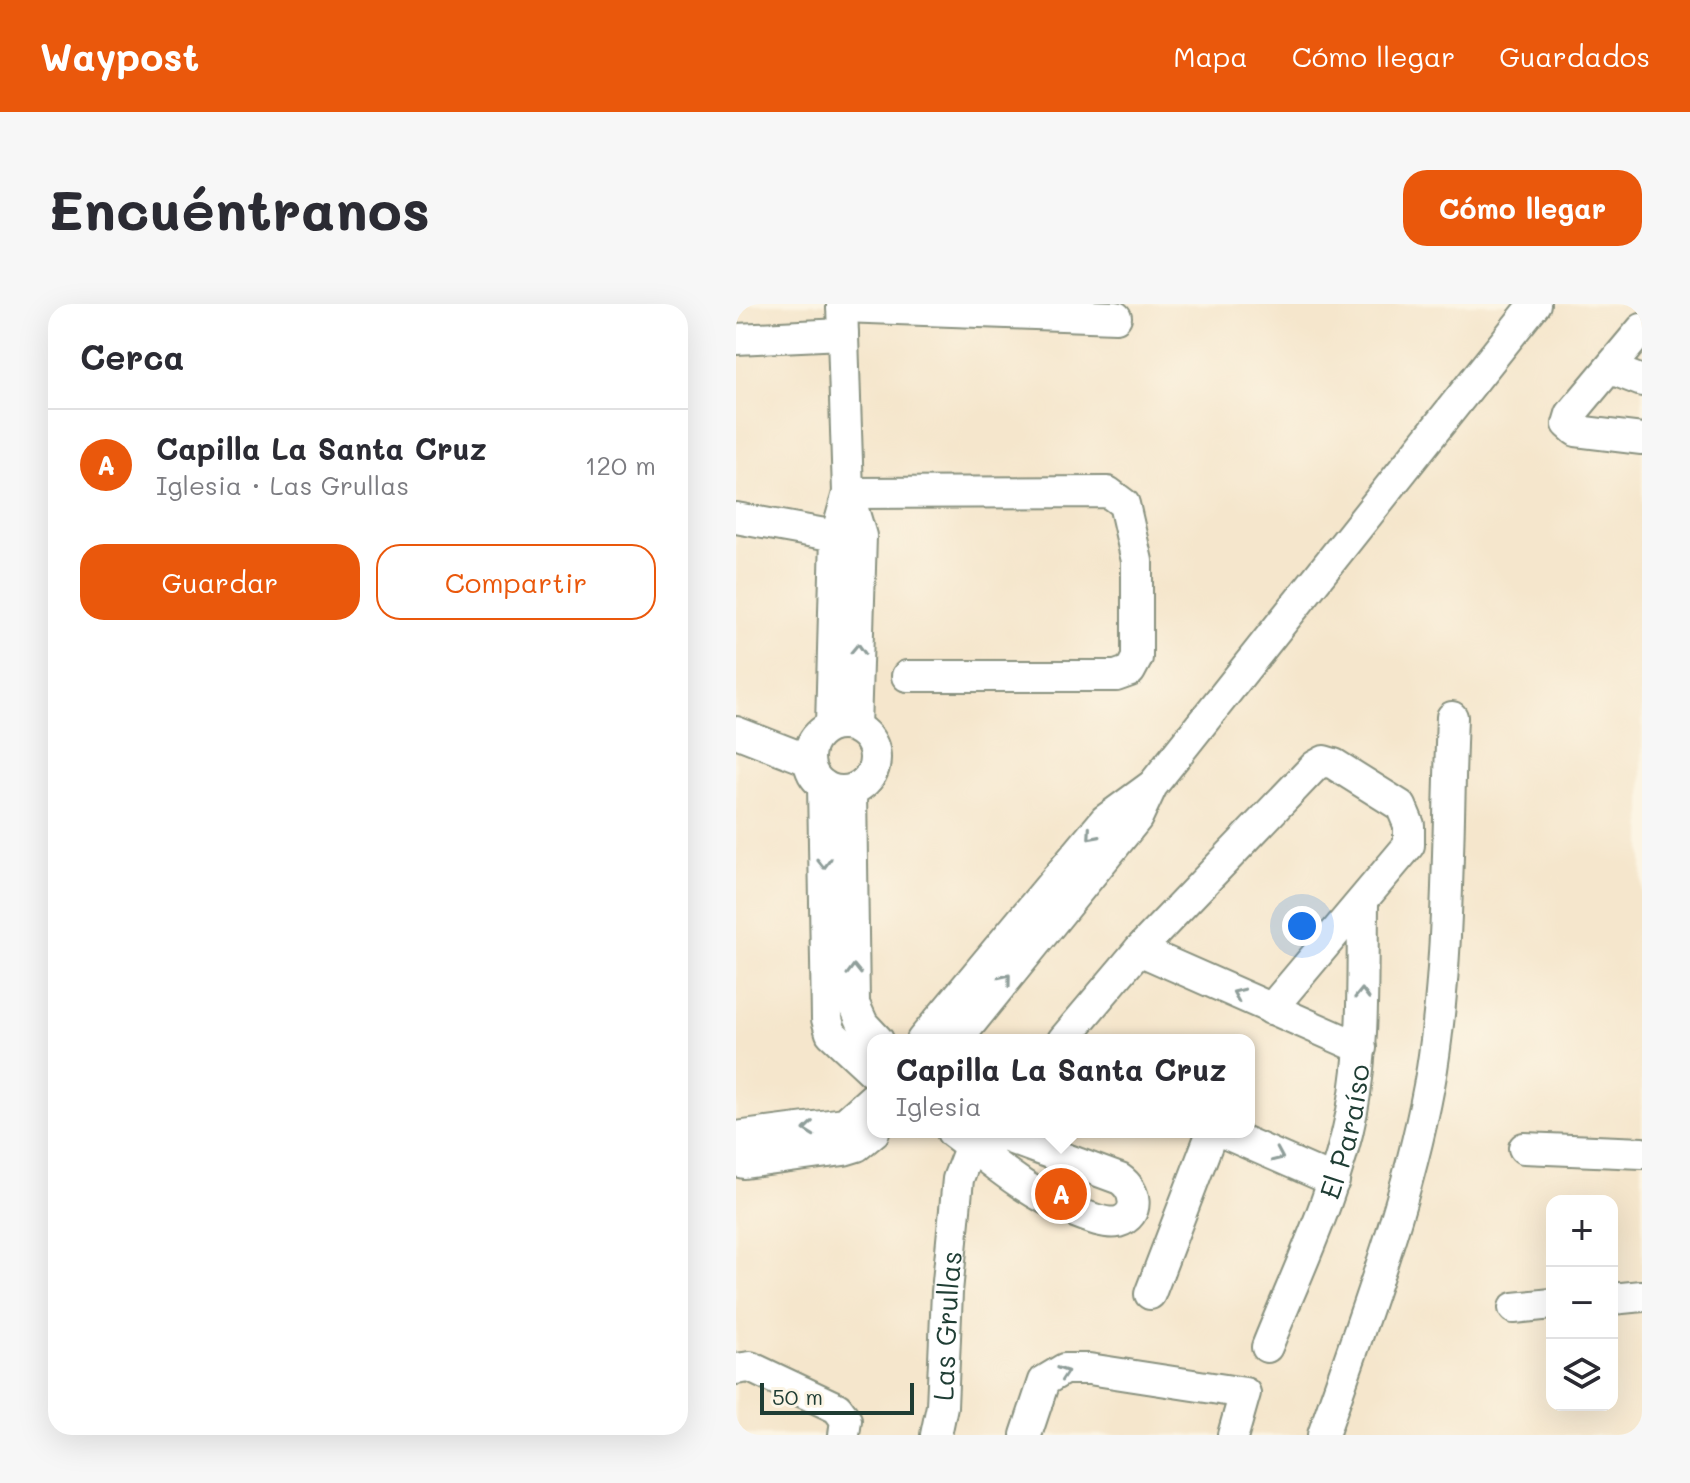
<!DOCTYPE html>
<html lang="es">
<meta charset="utf-8">
<style>
:root{--surface:#fff;--page:#f7f7f7;--text:#2b2b33;--muted:#7c7c81;--line:#e1e1e2;--accent:#ea580c}
body{margin:0;font-family:Mali,sans-serif;background:var(--page);color:var(--text)}
.controls{position:absolute;right:24px;bottom:24px;display:grid;overflow:hidden;border-radius:16px;box-shadow:0 8px 32px #0002}
.controls button{width:72px;height:72px;display:grid;place-items:center;padding:0;border:0;border-bottom:2px solid var(--line);background:var(--surface);color:var(--text);font:40px sans-serif}
.scale{position:absolute;left:24px;bottom:20px;width:154px;box-sizing:border-box;padding-left:8px;border:4px solid #1f3d34;border-top:0;font-size:22px;line-height:28px;white-space:nowrap;color:#1f3d34;-webkit-text-stroke:6px #fcf5e5;paint-order:stroke}
.you{position:absolute;left:566px;top:622px;width:28px;height:28px;margin:-20px;border:6px solid #fff;border-radius:50%;background:#1a73e8;box-shadow:0 0 0 12px #1a73e833}
.badge{display:grid;place-items:center;width:52px;height:52px;border-radius:50%;background:var(--accent);color:#fff;font-size:26px;font-weight:700}
.pin{position:absolute;translate:-50% -50%;border:4px solid #fff;box-shadow:0 2px 8px #0006}
.popup{position:absolute;left:131px;top:730px;width:388px;height:104px;box-sizing:border-box;display:grid;place-content:center;border-radius:16px;background:var(--surface);filter:drop-shadow(0 2px 6px #0005);font-size:26px;white-space:nowrap;color:var(--muted)}
.popup b{font-size:30px;color:var(--text)}
.popup::after{content:'';position:absolute;left:50%;top:100%;margin-left:-16px;border:16px solid transparent;border-top-color:var(--surface)}
.list{margin:0;padding:0;list-style:none}
h2{display:flex;justify-content:space-between;align-items:center;height:104px;margin:0;padding:0 32px;font-size:34px}
h2 small{font-size:26px;font-weight:400;color:var(--muted)}
.list li{display:grid;grid-template-columns:52px 1fr auto;gap:24px;align-items:center;box-sizing:border-box;height:112px;padding:0 32px;border-top:2px solid var(--line)}
.list b{display:block;font-size:30px;white-space:nowrap}
.list p{margin:0;font-size:26px;white-space:nowrap;color:var(--muted)}
.list em{font-size:26px;font-style:normal;color:var(--muted)}
.actions{display:flex;gap:16px;padding:24px 32px}
.actions a{flex:1;padding:18px 0;border:2px solid var(--accent);border-radius:24px;text-align:center;font-size:28px;color:var(--accent)}
.actions .main{background:var(--accent);color:#fff}
.icon{flex:none;width:44px;height:44px;fill:none;stroke:currentColor;stroke-width:2;stroke-linecap:round;stroke-linejoin:round}
.map{position:relative;flex:none;width:906px;height:1131px;overflow:hidden;border-radius:24px}
header{display:flex;align-items:center;gap:48px;box-sizing:border-box;height:112px;padding:0 40px;background:var(--accent);color:#fff}
header strong{font-size:38px}
nav{display:flex;gap:44px;margin-inline-start:auto;font-size:28px}
.intro{display:flex;align-items:center;justify-content:space-between;box-sizing:border-box;height:192px;padding:0 48px}
h1{margin:0;font-size:56px}
.button{padding:20px 36px;border-radius:24px;background:var(--accent);color:#fff;font-size:28px;font-weight:700}
main{display:flex;gap:48px;padding:0 48px}
aside{flex:1;background:var(--surface);border-radius:24px;box-shadow:0 8px 32px #0002}
.map>svg:first-child{display:block}
.lines{fill:none;stroke-linecap:round;stroke-linejoin:round}
.minor-casing{stroke:#8a9280;stroke-width:34}
.minor{stroke:#fff;stroke-width:30}
.oneway{stroke:#8f9e9a}
.labels{text-anchor:middle;dominant-baseline:central;stroke-width:6;stroke-linejoin:round;paint-order:stroke}
.street-label{font-size:28px;fill:#1f3d34;stroke:#fcf5e5}
</style>
<header>
<strong>Waypost</strong>
<nav><a>Mapa</a><a>Cómo llegar</a><a>Guardados</a></nav>
</header>
<div class="intro"><h1>Encuéntranos</h1><a class="button">Cómo llegar</a></div>
<main>
<aside>
<h2>Cerca<small></small></h2>
<ul class="list">
<li><span class="badge">A</span><div><b>Capilla La Santa Cruz</b><p>Iglesia · Las Grullas</p></div><em>120 m</em></li>
</ul>
<div class="actions"><a class="main">Guardar</a><a>Compartir</a></div>
</aside>
<div class="map">
<svg width="906" height="1131" viewBox="0 0 906 1131">
<rect width="100%" height="100%" fill="#fcf5e5"/>
<filter id="ink" filterUnits="userSpaceOnUse"><feTurbulence type="fractalNoise" baseFrequency=".0125" numOctaves="2"/><feDisplacementMap in="SourceGraphic" scale="16" xChannelSelector="R" yChannelSelector="G"/><feConvolveMatrix kernelMatrix="1 2 1 2 8 2 1 2 1" color-interpolation-filters="sRGB"/></filter>
<filter id="wash" filterUnits="userSpaceOnUse"><feTurbulence type="fractalNoise" baseFrequency=".006" numOctaves="4" result="noise"/><feDisplacementMap in="SourceGraphic" scale="32" xChannelSelector="R" yChannelSelector="G"/><feGaussianBlur stdDeviation="1.8" result="paint"/><feColorMatrix in="noise" values="0 0 0 0 0 0 0 0 0 0 0 0 0 0 0 0 0 1.4 0 .05"/><feComposite in="paint" operator="in"/></filter>
<g filter="url(#wash)">
<rect width="100%" height="100%" fill="#f5e6cc"/>
</g>
<g filter="url(#ink)">
<g class="lines">
<defs>
<g id="minor">
<path d="M106,0L112,189L125,232L119,423"/>
<path d="M106,3L380,13"/>
<path d="M906,25L835,110L832,120L840,127L906,135"/>
<path d="M0,35L107,30"/>
<path d="M875,65L906,77"/>
<path d="M112,189L372,188L388,200L401,257V354L394,367L380,372H171"/>
<path d="M0,214L100,232H120"/>
<circle cx="106" cy="454" r="33"/>
<path d="M95,422L100,232L112,189"/>
<path d="M0,428L72,456"/>
<path d="M87,481L91,715L95,729L137,768"/>
<path d="M115,487L118,700L127,720L142,736"/>
<path d="M403,646L625,744"/>
<path d="M186,736L369,516L414,483"/>
<path d="M221,736L401,514L416,482L799,0"/>
<path d="M327,736L403,646L579,462L588,457L598,460L665,502L673,521V541L535,705"/>
<path d="M216,828C254,856 290,889 334,906C347,911 369,921 382,918C405,911 400,886 384,875L257,828"/>
<path d="M486,828L598,877"/>
<path d="M0,833L109,819L137,794"/>
<path d="M788,844L906,849"/>
<path d="M0,857L8,859L108,846L121,842L138,828"/>
<path d="M414,990L476,828"/>
<path d="M876,995L906,992"/>
<path d="M778,1004L816,1000"/>
<path id="s1" d="M531,1043C562,966 600,889 616,807C629,739 626,669 627,599"/>
<path d="M0,1065L14,1063L101,1104L110,1116L108,1131"/>
<path id="s2" d="M200,1131L206,1102L211,988L222,875L240,828"/>
<path d="M290,1131L308,1077L328,1065H353L509,1089L497,1131"/>
<path d="M587,1131C628,1011 675,891 696,765C714,650 711,529 716,413"/>
</g>
</defs>
<use href="#minor" class="minor-casing"/>
<use href="#minor" class="minor"/>
</g>
<defs><path id="oneway-chevron" d="M-2-3.5L2.5 0L-2 3.5" fill="none" stroke-width="1.6" stroke-linecap="round" stroke-linejoin="round" transform="scale(2)"/></defs>
<g class="oneway">
<use href="#oneway-chevron" transform="translate(122 345) rotate(-88)"/>
<use href="#oneway-chevron" transform="translate(356 531) rotate(131)"/>
<use href="#oneway-chevron" transform="translate(88 559) rotate(89)"/>
<use href="#oneway-chevron" transform="translate(118 666) rotate(-91)"/>
<use href="#oneway-chevron" transform="translate(270 675) rotate(-51)"/>
<use href="#oneway-chevron" transform="translate(502 690) rotate(-156)"/>
<use href="#oneway-chevron" transform="translate(626 690) rotate(-89)"/>
<use href="#oneway-chevron" transform="translate(73 825) rotate(174)"/>
<use href="#oneway-chevron" transform="translate(542 852) rotate(24)"/>
<use href="#oneway-chevron" transform="translate(327 1069) rotate(-19)"/>
</g>
</g>
<g class="labels">
<g class="street-label">
<text stroke="none"><textPath href="#s1" startOffset="230">El Paraíso</textPath></text>
<text stroke="none"><textPath href="#s2" startOffset="110">Las Grullas</textPath></text>
</g>
</g>
</svg>
<div class="controls">
<button>+</button>
<button>−</button>
<button><svg class="icon" aria-label="layers" viewBox="0 0 24 24"><path d="M12 4l9 5-9 5-9-5zM3 14l9 5 9-5"/></svg></button>
</div>
<div class="scale">50 m</div>
<div class="you"></div>
<div class="pin badge" style="left:325px;top:890px">A</div>
<div class="popup"><b>Capilla La Santa Cruz</b>Iglesia</div>
</div>
</main>
